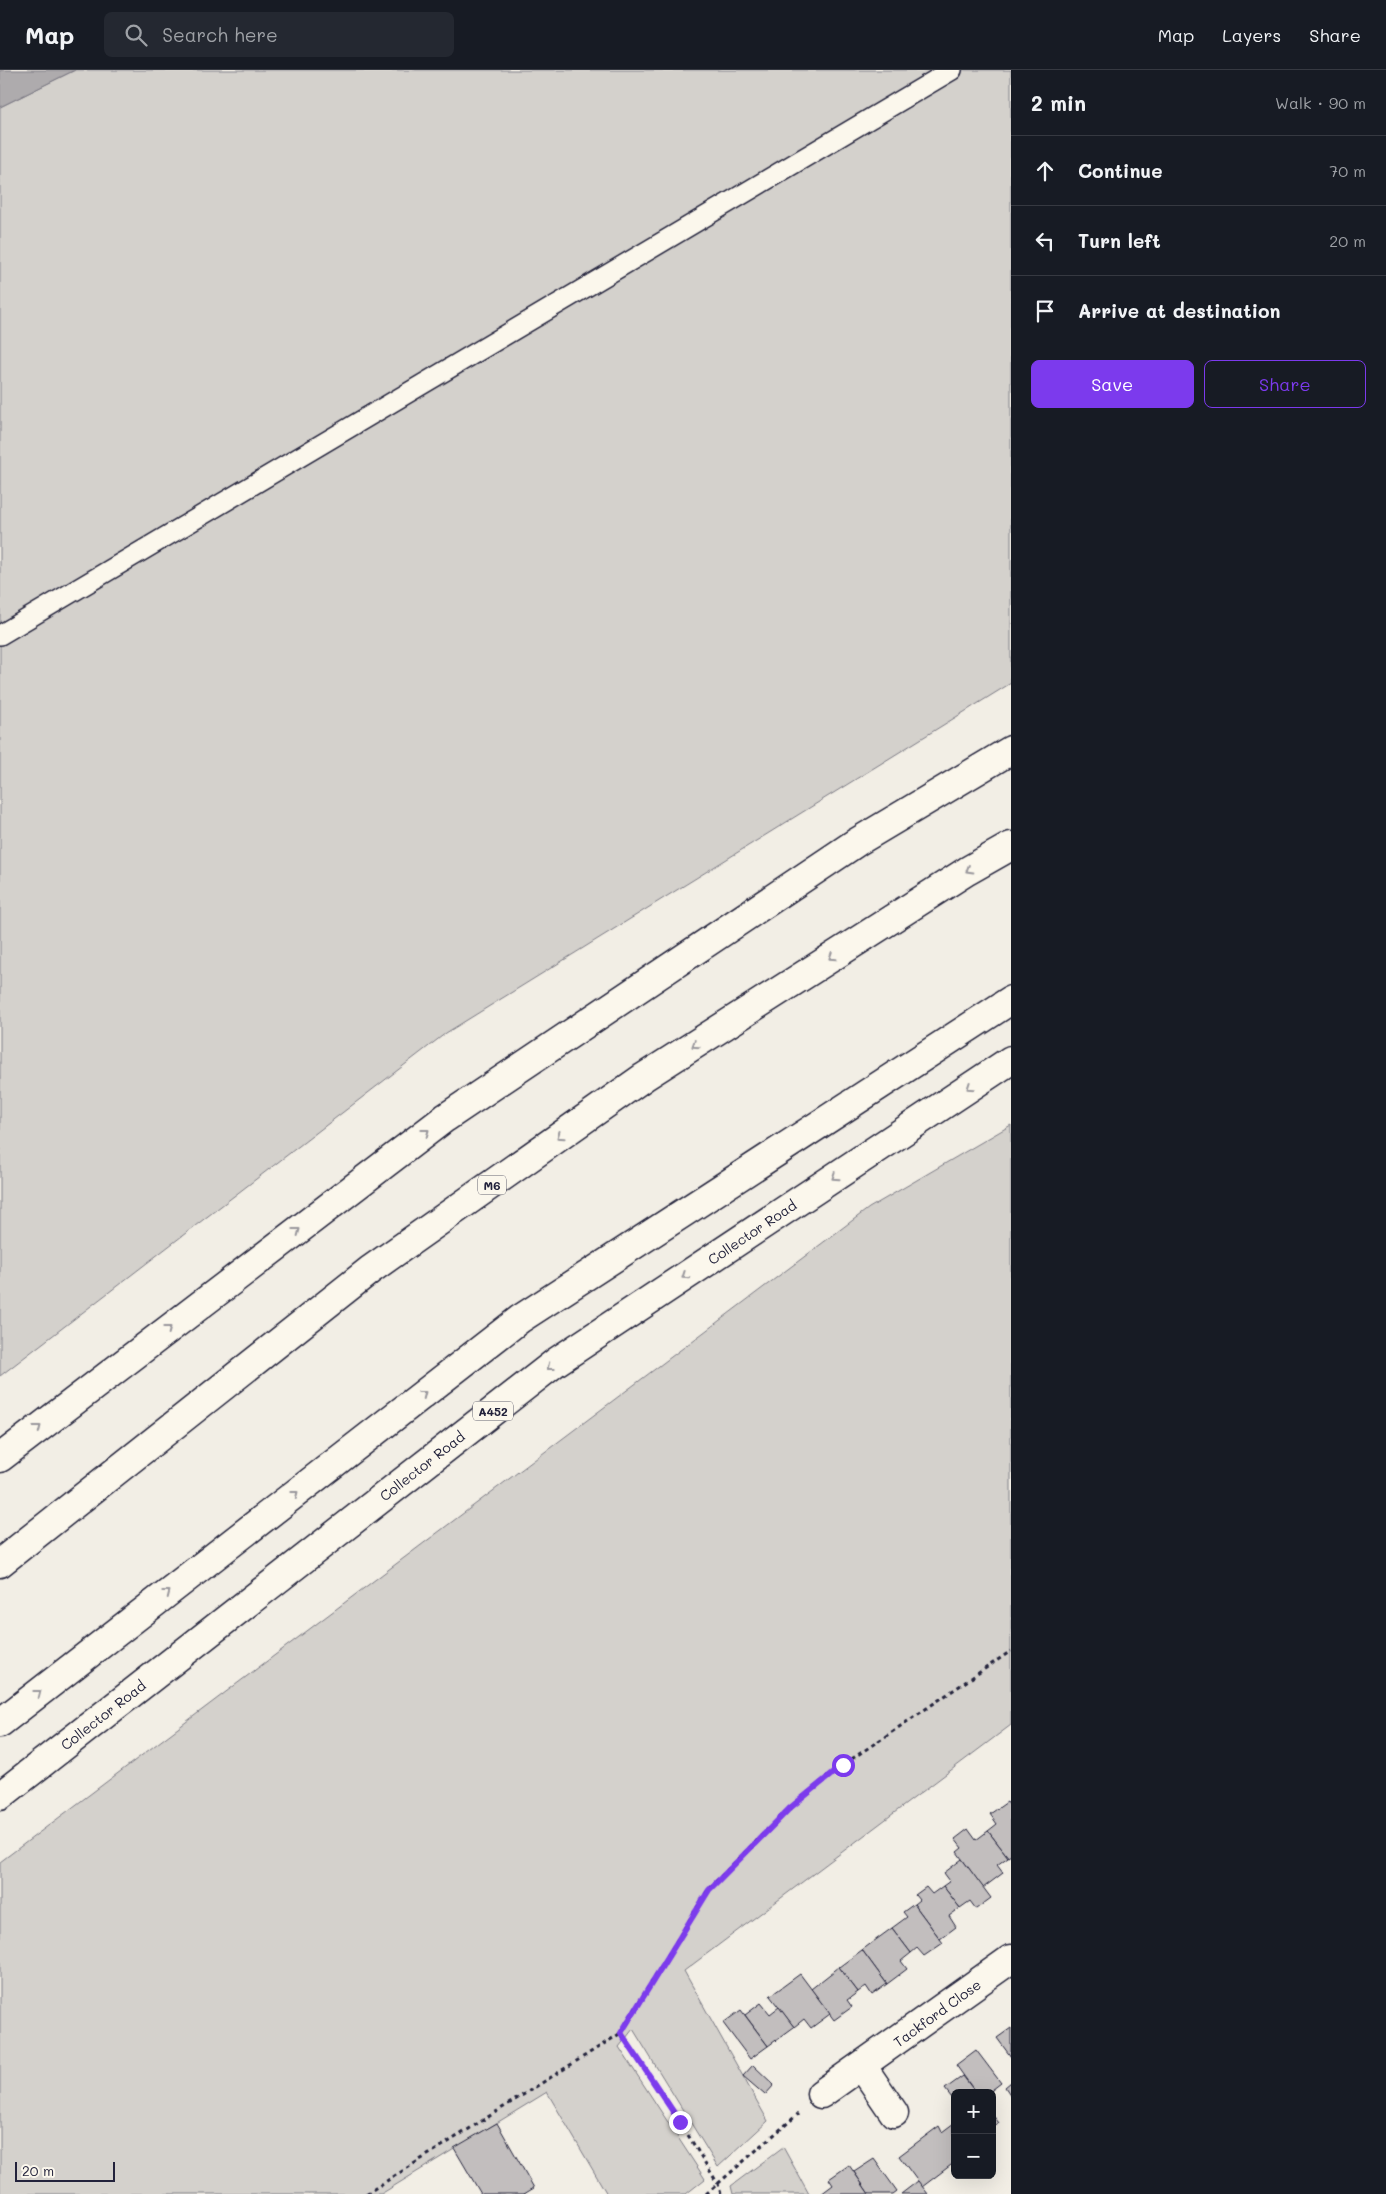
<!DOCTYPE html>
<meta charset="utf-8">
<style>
:root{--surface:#171b24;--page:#242831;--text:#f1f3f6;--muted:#9ea1a6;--line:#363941;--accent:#7c3aed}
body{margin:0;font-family:Mali,sans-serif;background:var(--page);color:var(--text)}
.controls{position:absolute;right:15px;bottom:15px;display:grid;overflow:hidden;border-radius:8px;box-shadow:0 5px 20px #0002}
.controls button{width:45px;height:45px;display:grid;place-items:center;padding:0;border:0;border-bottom:1px solid var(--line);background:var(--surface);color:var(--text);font:25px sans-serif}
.scale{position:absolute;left:15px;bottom:12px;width:100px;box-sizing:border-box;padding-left:5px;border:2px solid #22223b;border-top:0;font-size:14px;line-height:18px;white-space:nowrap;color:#22223b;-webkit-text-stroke:4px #fbf7ec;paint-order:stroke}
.stop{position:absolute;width:15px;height:15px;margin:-11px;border:4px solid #7c3aed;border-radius:50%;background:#fff}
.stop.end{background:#7c3aed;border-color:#fff;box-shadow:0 1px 5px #0008}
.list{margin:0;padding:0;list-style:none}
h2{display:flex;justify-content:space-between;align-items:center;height:65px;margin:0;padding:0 20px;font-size:21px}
h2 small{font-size:16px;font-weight:400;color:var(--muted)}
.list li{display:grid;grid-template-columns:32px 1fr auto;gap:15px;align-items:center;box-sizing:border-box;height:70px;padding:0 20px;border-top:1px solid var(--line)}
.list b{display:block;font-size:19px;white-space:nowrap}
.list em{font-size:16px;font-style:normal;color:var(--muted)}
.actions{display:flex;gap:10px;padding:15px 20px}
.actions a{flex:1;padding:11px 0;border:1px solid var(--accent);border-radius:8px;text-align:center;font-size:18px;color:var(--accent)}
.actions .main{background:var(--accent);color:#fff}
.icon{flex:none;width:28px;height:28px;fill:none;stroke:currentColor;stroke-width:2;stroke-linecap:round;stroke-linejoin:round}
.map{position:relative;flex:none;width:1011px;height:2124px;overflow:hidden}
header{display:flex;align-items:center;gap:30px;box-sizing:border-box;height:70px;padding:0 25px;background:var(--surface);border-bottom:1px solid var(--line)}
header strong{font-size:24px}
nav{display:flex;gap:28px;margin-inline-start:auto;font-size:18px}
.search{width:350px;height:45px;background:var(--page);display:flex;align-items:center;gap:12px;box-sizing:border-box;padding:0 18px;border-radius:8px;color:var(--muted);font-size:19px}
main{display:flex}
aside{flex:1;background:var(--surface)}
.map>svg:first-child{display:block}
.green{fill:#d4d1cc;stroke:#7b7a84}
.water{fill:#aeabad;stroke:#76747f}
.building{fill:#c2bebe;stroke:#22223b}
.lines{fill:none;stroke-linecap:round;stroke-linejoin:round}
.lane-casing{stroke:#22223b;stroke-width:22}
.street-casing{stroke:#22223b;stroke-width:31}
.highway-casing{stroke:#22223b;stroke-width:31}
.path{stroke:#22223b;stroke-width:3;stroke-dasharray:4 4;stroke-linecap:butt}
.lane{stroke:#fbf7ec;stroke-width:19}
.street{stroke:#fbf7ec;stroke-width:28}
.highway{stroke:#fbf7ec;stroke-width:28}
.oneway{stroke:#99979c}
.route{stroke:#7c3aed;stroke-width:6}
.labels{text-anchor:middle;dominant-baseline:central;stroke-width:4;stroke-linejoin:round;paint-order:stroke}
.shield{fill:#fbf7ec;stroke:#636270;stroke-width:1}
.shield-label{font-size:12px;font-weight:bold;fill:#22223b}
.street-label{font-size:14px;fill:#22223b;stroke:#fbf7ec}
</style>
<header>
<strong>Map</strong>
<div class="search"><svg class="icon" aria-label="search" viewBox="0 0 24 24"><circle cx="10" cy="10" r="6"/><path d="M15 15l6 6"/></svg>Search here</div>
<nav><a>Map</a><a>Layers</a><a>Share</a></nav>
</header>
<main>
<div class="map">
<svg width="1011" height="2124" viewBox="0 0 1011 2124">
<rect width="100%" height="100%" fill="#f2eee5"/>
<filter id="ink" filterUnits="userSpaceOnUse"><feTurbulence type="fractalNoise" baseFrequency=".02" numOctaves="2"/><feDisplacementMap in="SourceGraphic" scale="10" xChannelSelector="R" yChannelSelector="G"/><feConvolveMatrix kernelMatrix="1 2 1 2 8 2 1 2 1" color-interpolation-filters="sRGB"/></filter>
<g filter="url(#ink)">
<g class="green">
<path d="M75,0H1011V613L446,963L0,1306V37Z"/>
<path d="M1011,1055V1655L684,1901L768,2051L718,2097L633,1959L619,1977L705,2109L686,2124H607L547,2022L381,2124H0V1792L869,1138Z"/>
<path d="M783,2077L809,2124H733L731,2116Z"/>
</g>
<path class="water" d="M0,0H75L0,37Z"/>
<g class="building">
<path d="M1007,1732L1011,1737V1785L1008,1787L988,1761L997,1754L990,1744Z"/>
<path d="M968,1759L976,1770L988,1761L1008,1787L997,1795L1003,1803L983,1818L957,1782L962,1778L955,1769Z"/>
<path d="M962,1789L991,1828L976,1839L970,1831L960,1838L943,1816L950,1811L944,1803Z"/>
<path d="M943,1816L960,1838L949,1846L956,1857L940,1869L914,1834L919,1830L915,1825L926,1817L932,1824Z"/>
<path d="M914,1834L943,1873L924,1886L917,1878L911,1883L892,1858L907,1847L903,1842Z"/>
<path d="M892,1858L911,1883L901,1891L907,1899L887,1914L862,1880Z"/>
<path d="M862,1880L887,1914L872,1925L866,1916L858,1922L839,1897Z"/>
<path d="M839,1897L858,1922L847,1930L852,1937L834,1950L811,1919Z"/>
<path d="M800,1904L830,1944L811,1958L804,1949L794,1957L770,1926Z"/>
<path d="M761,1933L770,1944L779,1937L794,1957L768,1976L745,1945Z"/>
<path d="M741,1940L768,1976L750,1989L723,1953Z"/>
<path d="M1011,1958V1987L997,1968Z"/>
<path d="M976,1980L1001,2013L988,2023H976L956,1995Z"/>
<path d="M753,1995L774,2015L765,2025L743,2006Z"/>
<path d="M963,2006L976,2023H955V2032L945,2019Z"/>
<path d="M1011,2012V2026L1005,2017Z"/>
<path d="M992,2044L999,2053L992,2057Z"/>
<path d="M497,2053L534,2118L524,2124H481L454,2078Z"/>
<path d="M954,2053L955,2092L922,2117L899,2086L939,2056L942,2062Z"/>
<path d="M874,2089L897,2121L893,2124H869L854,2102Z"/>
<path d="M849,2095L869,2124H821L833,2115L829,2109Z"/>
<path d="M918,2111L928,2124H901Z"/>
</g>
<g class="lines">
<defs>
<path id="lane" d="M0,565L952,0"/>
<g id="street">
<path d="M862,1996L894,2043"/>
<path d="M821,2024L1011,1889"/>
</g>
<g id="highway">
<path d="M0,1388L445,1048L857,772L1011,680"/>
<path d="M0,1493L370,1200L644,1007L967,801L1011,776"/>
<path d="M0,1653L520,1249L1011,930"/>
<path d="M0,1726L556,1292L1011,990"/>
</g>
</defs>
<use href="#lane" class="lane-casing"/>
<use href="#street" class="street-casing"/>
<use href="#highway" class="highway-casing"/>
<g class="path">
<path d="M366,2124L621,1963"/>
<path d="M706,2124L798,2044"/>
<path d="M721,2124L718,2114L680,2052L621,1963L709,1819L790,1738L843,1695L1011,1581"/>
</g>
<use href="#lane" class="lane"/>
<use href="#street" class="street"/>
<use href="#highway" class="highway"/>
</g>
<defs><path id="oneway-chevron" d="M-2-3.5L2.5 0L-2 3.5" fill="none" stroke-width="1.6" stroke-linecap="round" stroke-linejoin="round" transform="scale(1.25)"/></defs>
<g class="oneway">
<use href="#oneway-chevron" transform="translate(969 800) rotate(149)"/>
<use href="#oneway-chevron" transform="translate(832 887) rotate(147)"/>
<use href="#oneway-chevron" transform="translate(695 975) rotate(147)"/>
<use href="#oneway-chevron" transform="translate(970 1017) rotate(146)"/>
<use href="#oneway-chevron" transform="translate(426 1062) rotate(-37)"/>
<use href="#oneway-chevron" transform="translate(560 1066) rotate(145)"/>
<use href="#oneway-chevron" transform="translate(835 1107) rotate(146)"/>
<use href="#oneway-chevron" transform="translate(297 1161) rotate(-37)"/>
<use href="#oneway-chevron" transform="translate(685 1206) rotate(146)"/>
<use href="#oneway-chevron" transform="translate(168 1259) rotate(-37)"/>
<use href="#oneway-chevron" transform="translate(550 1297) rotate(142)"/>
<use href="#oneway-chevron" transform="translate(423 1324) rotate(-38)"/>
<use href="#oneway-chevron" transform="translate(38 1358) rotate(-38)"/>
<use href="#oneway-chevron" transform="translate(295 1424) rotate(-38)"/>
<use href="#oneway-chevron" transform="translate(167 1523) rotate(-38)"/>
<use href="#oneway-chevron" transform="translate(38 1623) rotate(-38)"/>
</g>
</g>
<g class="lines" filter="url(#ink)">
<path class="route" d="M680,2052L621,1963L709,1820L790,1738L843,1695"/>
</g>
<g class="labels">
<g class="shield">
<rect x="478" y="1105.5" width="28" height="19" rx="4"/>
<rect x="473" y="1331.5" width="40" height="19" rx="4"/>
</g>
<g class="shield-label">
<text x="492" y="1115">M6</text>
<text x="493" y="1341">A452</text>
</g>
<g class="street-label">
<text transform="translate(752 1162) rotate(-34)">Collector Road</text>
<text transform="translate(422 1396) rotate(-38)">Collector Road</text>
<text transform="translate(103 1645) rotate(-38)">Collector Road</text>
<text transform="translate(937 1943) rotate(-36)">Tackford Close</text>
</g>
</g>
</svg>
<div class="controls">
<button>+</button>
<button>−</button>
</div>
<div class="scale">20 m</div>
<div class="stop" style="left:843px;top:1695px"></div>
<div class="stop end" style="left:680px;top:2052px"></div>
</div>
<aside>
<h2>2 min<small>Walk · 90 m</small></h2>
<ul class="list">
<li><svg class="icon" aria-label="ahead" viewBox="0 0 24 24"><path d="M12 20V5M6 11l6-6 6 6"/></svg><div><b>Continue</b></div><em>70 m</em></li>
<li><svg class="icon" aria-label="left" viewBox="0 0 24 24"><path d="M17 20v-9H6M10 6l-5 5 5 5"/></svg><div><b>Turn left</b></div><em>20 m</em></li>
<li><svg class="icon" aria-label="arrive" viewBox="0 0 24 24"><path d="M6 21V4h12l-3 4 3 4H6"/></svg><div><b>Arrive at destination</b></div></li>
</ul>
<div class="actions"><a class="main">Save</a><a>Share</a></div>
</aside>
</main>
